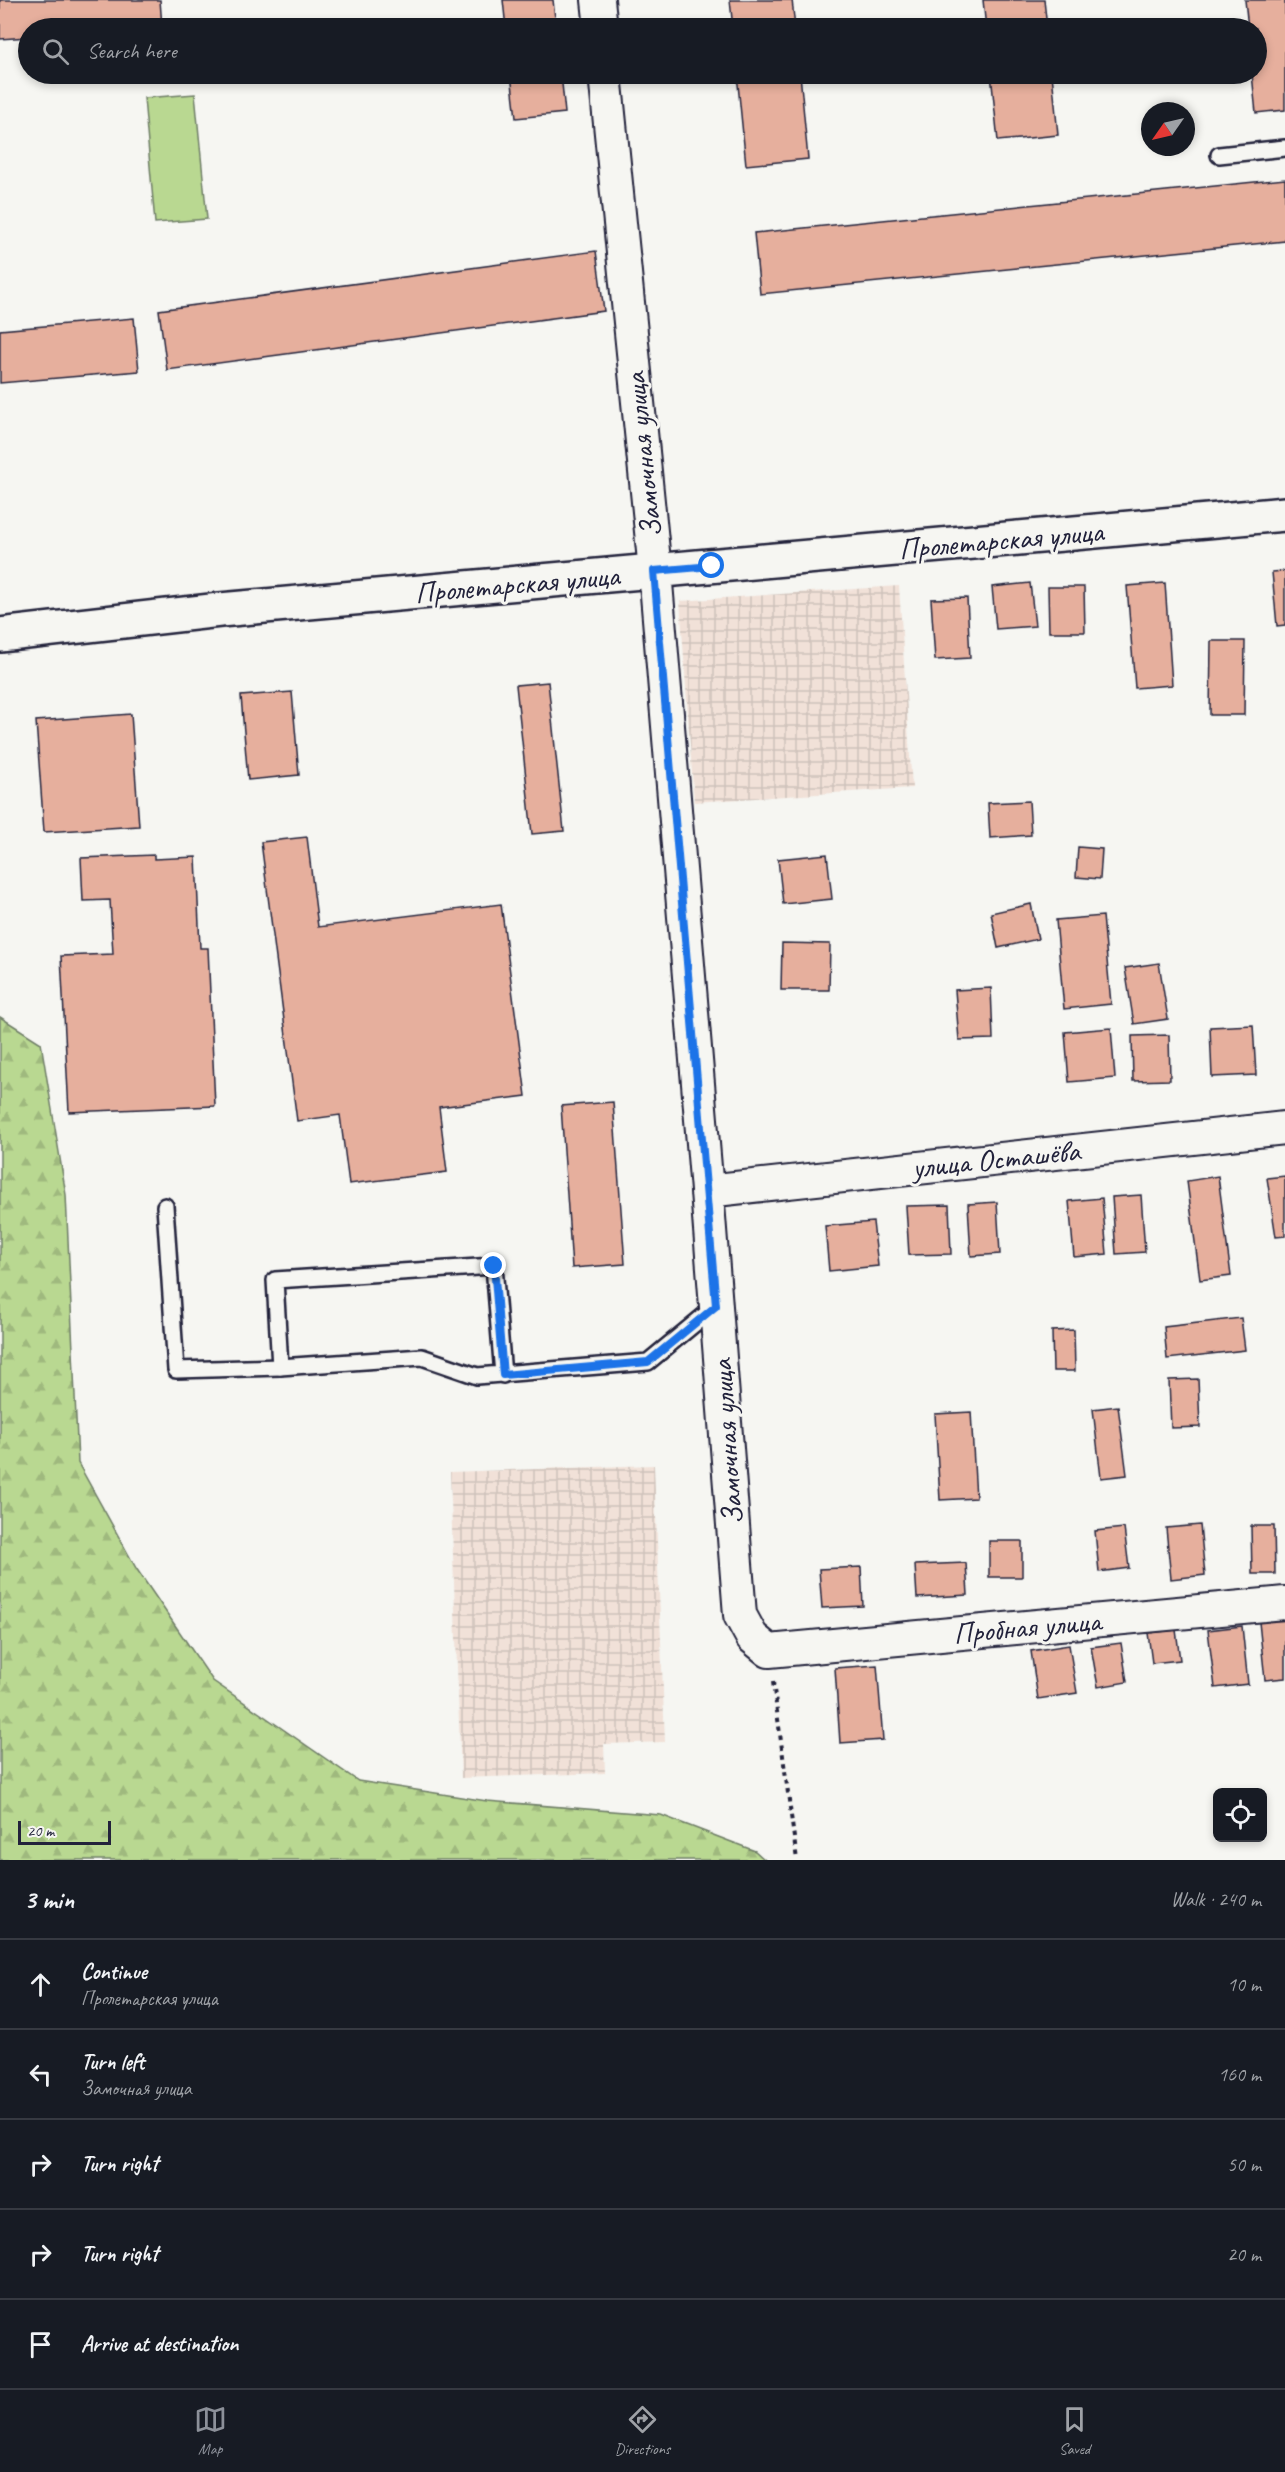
<!DOCTYPE html>
<meta charset="utf-8">
<style>
:root{--surface:#171b24;--page:#242831;--text:#f1f3f6;--muted:#9ea1a6;--line:#363941;--accent:#8c9099}
body{margin:0;font-family:Caveat,sans-serif;background:var(--page);color:var(--text)}
.controls{position:absolute;right:18px;bottom:18px;display:grid;overflow:hidden;border-radius:9px;box-shadow:0 3px 9px #0003}
.controls button{width:54px;height:54px;display:grid;place-items:center;padding:0;border:0;border-bottom:2px solid var(--line);background:var(--surface);color:var(--text);font:30px sans-serif}
.compass{position:absolute;left:1141px;top:102px;width:54px;height:54px;border-radius:50%;background:var(--surface);box-shadow:0 3px 9px #0003;rotate:236deg}
.scale{position:absolute;left:18px;bottom:15px;width:93px;box-sizing:border-box;padding-left:6px;border:3px solid #22223b;border-top:0;font-size:16px;line-height:21px;white-space:nowrap;color:#22223b;-webkit-text-stroke:4px #f6f6f2;paint-order:stroke}
.stop{position:absolute;width:18px;height:18px;margin:-14px;border:4px solid #1a73e8;border-radius:50%;background:#fff}
.stop.end{background:#1a73e8;border-color:#fff;box-shadow:0 2px 6px #0008}
.list{margin:0;padding:0;list-style:none}
h2{display:flex;justify-content:space-between;align-items:center;height:78px;margin:0;padding:0 24px;font-size:26px}
h2 small{font-size:20px;font-weight:400;color:var(--muted)}
.list li{display:grid;grid-template-columns:39px 1fr auto;gap:18px;align-items:center;box-sizing:border-box;height:90px;padding:0 24px;border-top:2px solid var(--line)}
.list b{display:block;font-size:22px;white-space:nowrap}
.list p{margin:0;font-size:20px;white-space:nowrap;color:var(--muted)}
.list em{font-size:20px;font-style:normal;color:var(--muted)}
.icon{flex:none;width:33px;height:33px;fill:none;stroke:currentColor;stroke-width:2;stroke-linecap:round;stroke-linejoin:round}
.map{position:relative;flex:none;width:1285px;height:1860px;overflow:hidden}
.search{position:absolute;background:var(--surface);box-shadow:0 3px 9px #0003;left:18px;right:18px;top:18px;height:66px;display:flex;align-items:center;gap:15px;box-sizing:border-box;padding:0 21px;border-radius:33px;color:var(--muted);font-size:22px}
.sheet{height:528px;background:var(--surface)}
nav{display:flex;justify-content:space-around;align-items:center;box-sizing:border-box;height:84px;border-top:2px solid var(--line);background:var(--surface);font-size:16px;color:var(--muted)}
nav a{display:grid;justify-items:center;gap:3px}
nav .on{color:var(--accent)}
.map>svg:first-child{display:block}
.industrial{fill:url(#industrial-grid)}
.green{fill:#b9d891;stroke:#6e7d66;stroke-width:1.5}
.forest{fill:url(#forest-firs);stroke:#6e7d66;stroke-width:1.5}
.building{fill:#e6af9d;stroke:#22223b;stroke-width:1.5}
.lines{fill:none;stroke-linecap:round;stroke-linejoin:round}
.lane-casing{stroke:#22223b;stroke-width:20}
.street-casing{stroke:#22223b;stroke-width:36}
.secondary-casing{stroke:#22223b;stroke-width:38}
.path{stroke:#22223b;stroke-width:4;stroke-dasharray:4.5 4.5;stroke-linecap:butt}
.lane{stroke:#f6f6f2;stroke-width:15}
.street{stroke:#f6f6f2;stroke-width:32}
.secondary{stroke:#f6f6f2;stroke-width:33}
.route{stroke:#1a73e8;stroke-width:8}
.labels{text-anchor:middle;dominant-baseline:central;stroke-width:6;stroke-linejoin:round;paint-order:stroke}
.street-label{font-size:30px;fill:#22223b;stroke:#f6f6f2}
</style>
<div class="map">
<svg width="1285" height="1860" viewBox="0 0 1285 1860">
<defs>
<pattern id="industrial-grid" width="8" height="8" patternUnits="userSpaceOnUse" patternTransform="scale(1.5)"><rect width="8" height="8" fill="#f1e1d8"/><path d="M0 4h8M4 0v8" fill="none" stroke="#cec1ba"/></pattern>
<pattern id="forest-firs" width="22" height="20" patternUnits="userSpaceOnUse" patternTransform="scale(1.5)"><rect width="22" height="20" fill="#b9d891"/><path d="M5 1l3.5 6h-7zM16 11l3.5 6h-7z" fill="#9fb97e"/></pattern>
</defs>
<rect width="100%" height="100%" fill="#f6f6f2"/>
<filter id="ink" filterUnits="userSpaceOnUse"><feTurbulence type="fractalNoise" baseFrequency=".0167" numOctaves="2"/><feDisplacementMap in="SourceGraphic" scale="12" xChannelSelector="R" yChannelSelector="G"/><feConvolveMatrix kernelMatrix="1 2 1 2 8 2 1 2 1" color-interpolation-filters="sRGB"/></filter>
<g filter="url(#ink)">
<g class="industrial">
<path d="M899,586L912,788L694,802L680,601Z"/>
<path d="M654,1465L665,1742L604,1744L605,1773L461,1778L450,1472Z"/>
</g>
<path class="green" d="M195,94L207,219L155,223L144,98Z"/>
<path class="forest" d="M0,1017L41,1043L66,1195L78,1463L136,1568L213,1681L358,1781L487,1801L661,1815L755,1851L765,1860H0Z"/>
<g class="building">
<path d="M0,0H160L162,27L28,28V37L0,39Z"/>
<path d="M503,0H553L556,28H506Z"/>
<path d="M730,0H792L795,28H733Z"/>
<path d="M983,0H1044L1047,28H986Z"/>
<path d="M1245,0H1285V110L1256,113L1252,74H1256V28H1248Z"/>
<path d="M511,74H561L565,113L516,118Z"/>
<path d="M737,74H800L808,159L746,165Z"/>
<path d="M991,74H1052L1058,135L998,141Z"/>
<path d="M1285,179V241L760,294L754,233Z"/>
<path d="M596,251L604,311L167,370L159,310Z"/>
<path d="M134,318L139,371L0,383V330Z"/>
<path d="M1285,571V625L1277,626L1272,572Z"/>
<path d="M1030,583L1035,626L996,629L992,587Z"/>
<path d="M1165,583L1172,685L1135,688L1127,586Z"/>
<path d="M1048,587H1084L1085,632H1049Z"/>
<path d="M967,598L970,658L935,660L931,599Z"/>
<path d="M1211,641H1245L1244,715H1210Z"/>
<path d="M548,682L564,831L532,834L516,685Z"/>
<path d="M292,692L299,775L248,780L241,696Z"/>
<path d="M131,714L139,826L44,832L36,721Z"/>
<path d="M1029,801L1031,835L990,838L988,803Z"/>
<path d="M307,837L318,927L501,904L526,1096L439,1107L447,1172L349,1184L340,1115L297,1121L261,842Z"/>
<path d="M1078,847L1102,849L1100,879L1076,877Z"/>
<path d="M827,854L832,899L783,904L778,859Z"/>
<path d="M154,855V859L196,857L200,948H208L215,1106L69,1112L61,956L113,954L110,900L83,901L81,858Z"/>
<path d="M1031,904L1038,939L998,948L991,913Z"/>
<path d="M1103,916L1111,1004L1064,1009L1056,920Z"/>
<path d="M782,943L830,944L829,990H781Z"/>
<path d="M1159,963L1168,1019L1134,1024L1125,968Z"/>
<path d="M991,988L993,1039L959,1040L955,990Z"/>
<path d="M1253,1025L1256,1075L1212,1077L1210,1027Z"/>
<path d="M1111,1028L1115,1078L1069,1082L1065,1032Z"/>
<path d="M1169,1035L1170,1080L1133,1081L1132,1036Z"/>
<path d="M613,1102L625,1264L572,1268L561,1106Z"/>
<path d="M1218,1176L1231,1276L1200,1280L1187,1181Z"/>
<path d="M1285,1176V1236L1276,1237L1267,1178Z"/>
<path d="M1141,1195L1145,1252L1116,1254L1112,1197Z"/>
<path d="M1102,1198L1107,1254L1074,1257L1069,1201Z"/>
<path d="M997,1202L1000,1254L971,1256L968,1204Z"/>
<path d="M949,1205L951,1254L909,1255L906,1206Z"/>
<path d="M873,1222L878,1266L829,1271L825,1226Z"/>
<path d="M1241,1318L1245,1350L1167,1359L1164,1327Z"/>
<path d="M1074,1330L1075,1371H1053L1052,1331Z"/>
<path d="M1198,1379L1200,1427L1171,1428L1169,1380Z"/>
<path d="M1118,1406L1127,1475L1101,1478L1093,1409Z"/>
<path d="M971,1412L976,1498L940,1500L935,1414Z"/>
<path d="M1200,1525L1205,1575L1171,1579L1166,1528Z"/>
<path d="M1251,1526H1274L1275,1574H1252Z"/>
<path d="M1124,1528L1129,1568L1099,1572L1095,1531Z"/>
<rect x="989" y="1541" width="33" height="36"/>
<path d="M966,1563L968,1595L917,1598L915,1565Z"/>
<path d="M861,1567L863,1606L822,1608L819,1569Z"/>
<path d="M1285,1619V1678L1265,1680L1259,1622Z"/>
<path d="M1242,1626L1248,1684L1215,1688L1208,1630Z"/>
<path d="M1176,1630L1180,1660L1152,1663L1148,1633Z"/>
<path d="M1121,1643L1127,1682L1098,1687L1091,1647Z"/>
<path d="M1069,1645L1077,1693L1038,1699L1031,1651Z"/>
<path d="M877,1665L883,1740L840,1743L835,1668Z"/>
</g>
<g class="lines">
<defs>
<g id="lane">
<path d="M1219,155L1285,148"/>
<path d="M165,1206L176,1370L280,1367"/>
<path d="M503,1375L494,1266L275,1280L280,1367L422,1357L477,1376L648,1362L716,1306"/>
</g>
<g id="street">
<path d="M598,0L601,28"/>
<path d="M605,74L655,571L707,1191L740,1615L752,1637L769,1651L1285,1603"/>
<path d="M707,1191L1285,1128"/>
</g>
<path id="secondary" d="M0,635L220,610L1285,514"/>
</defs>
<use href="#lane" class="lane-casing"/>
<use href="#street" class="street-casing"/>
<use href="#secondary" class="secondary-casing"/>
<path class="path" d="M773,1682L797,1860"/>
<use href="#lane" class="lane"/>
<use href="#street" class="street"/>
<use href="#secondary" class="secondary"/>
</g>
</g>
<g class="lines" filter="url(#ink)">
<path class="route" d="M494,1266L503,1375L648,1362L716,1306L654,571L712,566"/>
</g>
<g class="labels">
<g class="street-label">
<text transform="translate(643 455) rotate(-96)">Замочная улица</text>
<text transform="translate(1001 540) rotate(-5)">Пролетарская улица</text>
<text transform="translate(517 584) rotate(-5)">Пролетарская улица</text>
<text transform="translate(996 1159) rotate(-6)">улица Осташёва</text>
<text transform="translate(727 1442) rotate(-94)">Замочная улица</text>
<text transform="translate(1027 1627) rotate(-5)">Пробная улица</text>
</g>
</g>
</svg>
<div class="controls">
<button><svg class="icon" aria-label="locate" viewBox="0 0 24 24"><circle cx="12" cy="12" r="6"/><path d="M12 2v4M12 18v4M2 12h4M18 12h4"/></svg></button>
</div>
<svg class="compass" viewBox="-18 -18 36 36"><path d="M0-13l5 13h-10z" fill="#e53935"/><path d="M0 13l5-13h-10z" fill="#9ea1a6"/></svg>
<div class="scale">20 m</div>
<div class="stop" style="left:712px;top:566px"></div>
<div class="stop end" style="left:494px;top:1266px"></div>
<div class="search"><svg class="icon" aria-label="search" viewBox="0 0 24 24"><circle cx="10" cy="10" r="6"/><path d="M15 15l6 6"/></svg>Search here</div>
</div>
<section class="sheet">
<h2>3 min<small>Walk · 240 m</small></h2>
<ul class="list">
<li><svg class="icon" aria-label="ahead" viewBox="0 0 24 24"><path d="M12 20V5M6 11l6-6 6 6"/></svg><div><b>Continue</b><p>Пролетарская улица</p></div><em>10 m</em></li>
<li><svg class="icon" aria-label="left" viewBox="0 0 24 24"><path d="M17 20v-9H6M10 6l-5 5 5 5"/></svg><div><b>Turn left</b><p>Замочная улица</p></div><em>160 m</em></li>
<li><svg class="icon" aria-label="right" viewBox="0 0 24 24"><path d="M7 20v-9h11M14 6l5 5-5 5"/></svg><div><b>Turn right</b></div><em>50 m</em></li>
<li><svg class="icon" aria-label="right" viewBox="0 0 24 24"><path d="M7 20v-9h11M14 6l5 5-5 5"/></svg><div><b>Turn right</b></div><em>20 m</em></li>
<li><svg class="icon" aria-label="arrive" viewBox="0 0 24 24"><path d="M6 21V4h12l-3 4 3 4H6"/></svg><div><b>Arrive at destination</b></div></li>
</ul>
</section>
<nav>
<a class="on"><svg class="icon" aria-label="map" viewBox="0 0 24 24"><path d="M3 6l6-2 6 2 6-2v14l-6 2-6-2-6 2zM9 4v14M15 6v14"/></svg>Map</a>
<a><svg class="icon" aria-label="directions" viewBox="0 0 24 24"><path d="M12 3l9 9-9 9-9-9zM9 14v-3h6M13 9l2 2-2 2"/></svg>Directions</a>
<a><svg class="icon" aria-label="saved" viewBox="0 0 24 24"><path d="M7 4h10v16l-5-4-5 4z"/></svg>Saved</a>
</nav>
